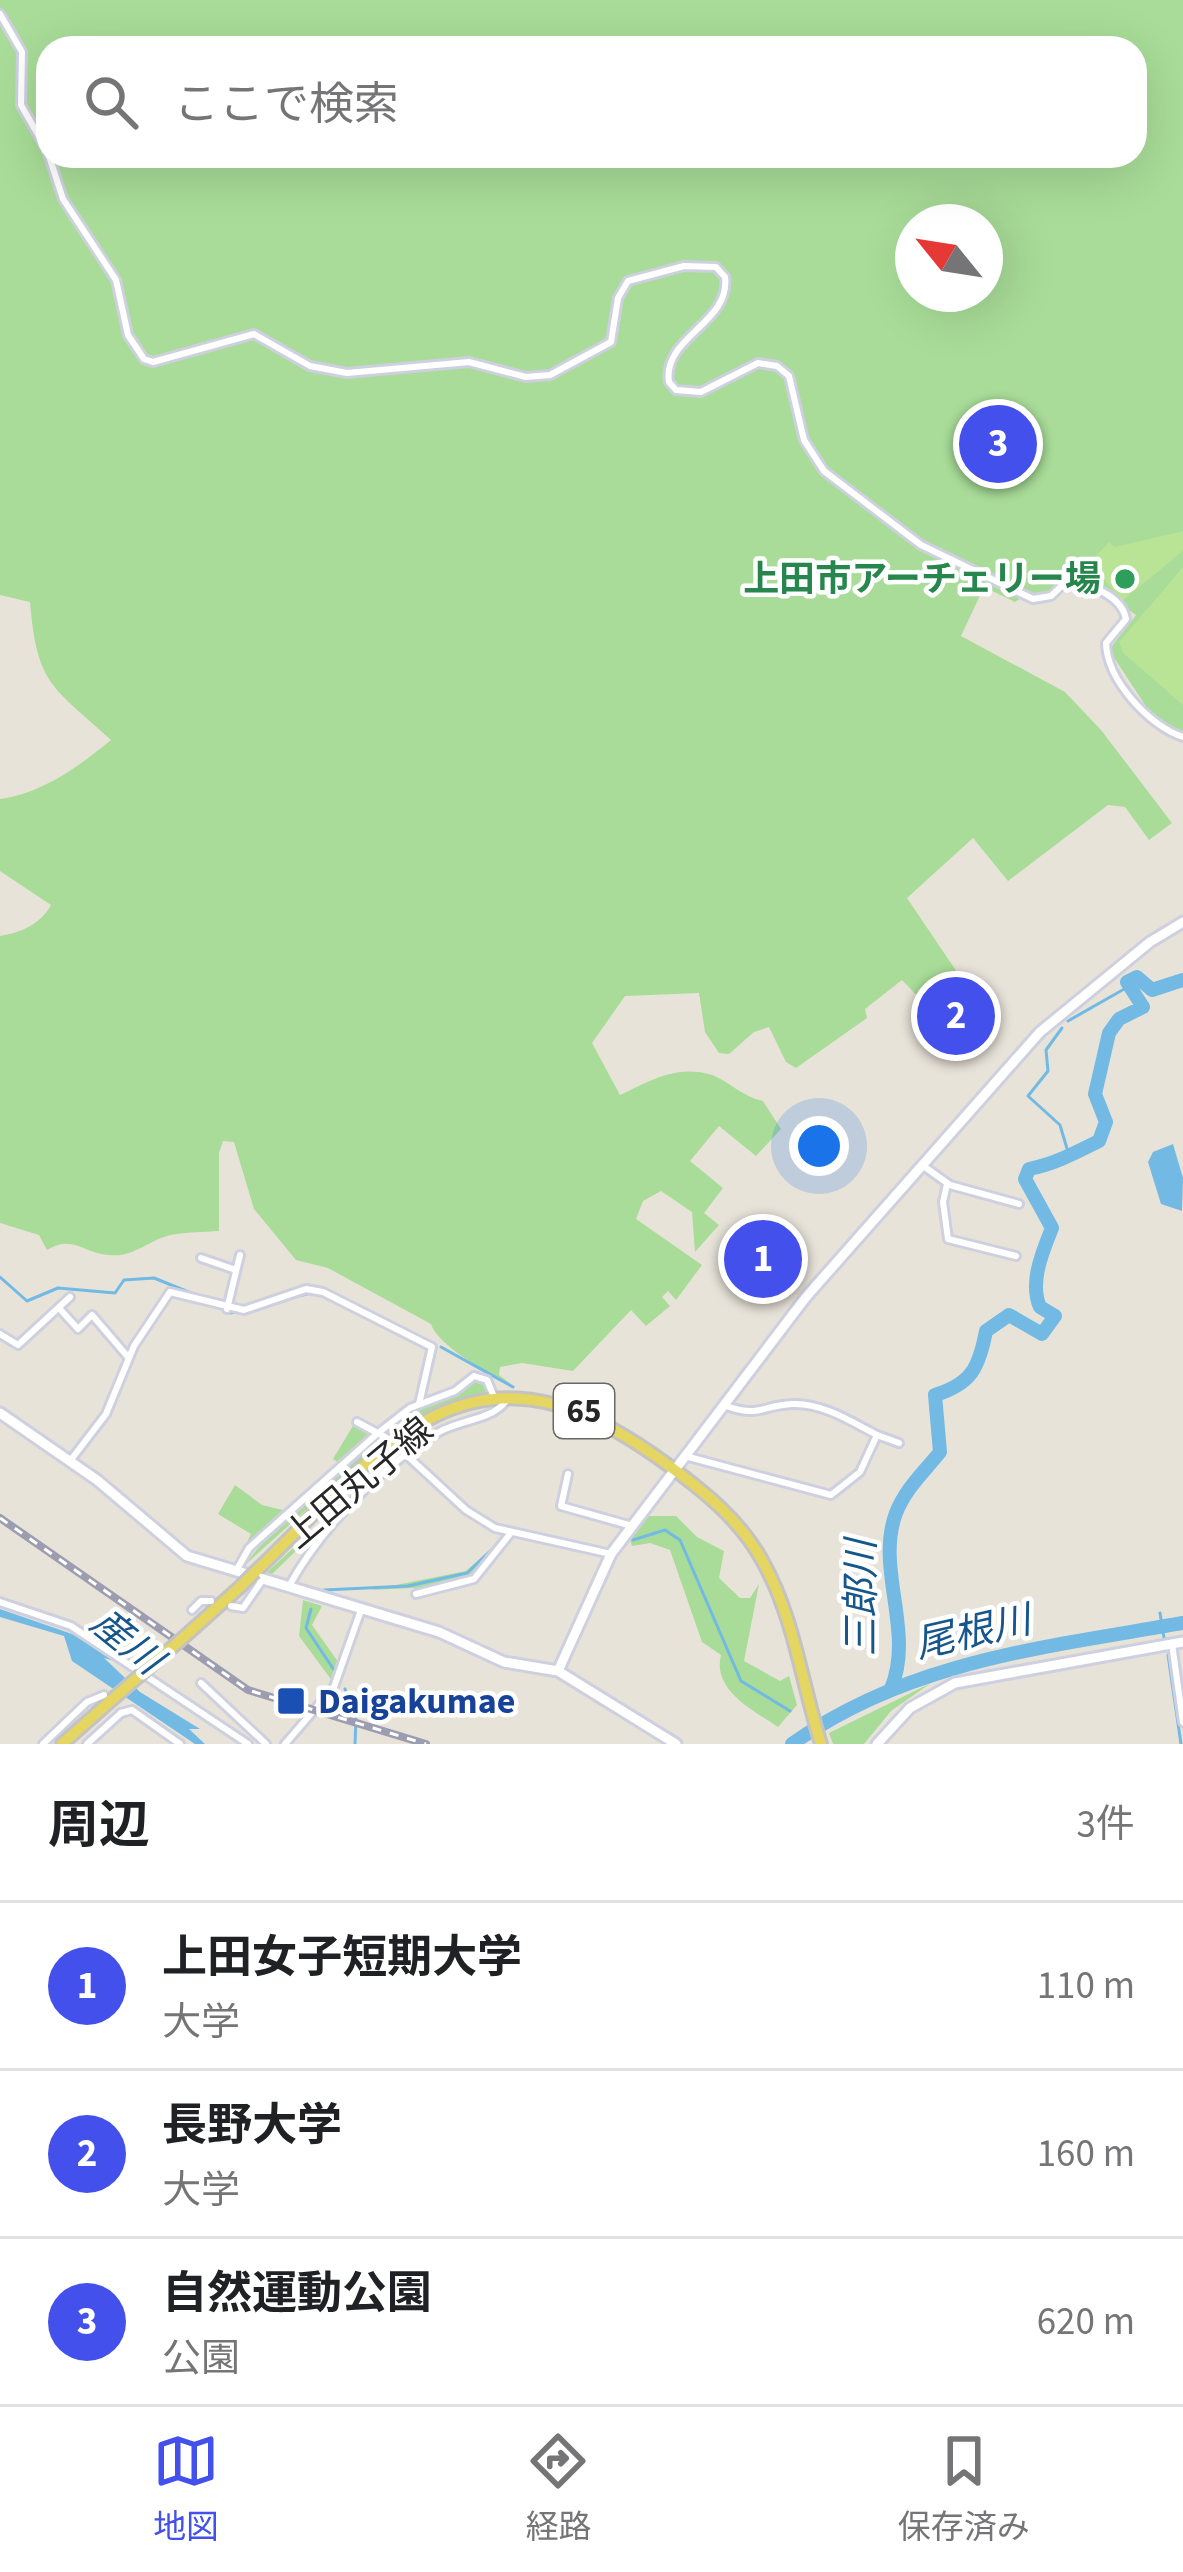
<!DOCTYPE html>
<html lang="ja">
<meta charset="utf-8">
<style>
:root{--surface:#fff;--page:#f2f2f2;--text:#202124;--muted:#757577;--line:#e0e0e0;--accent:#4350eb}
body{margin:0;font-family:"Source Sans 3","Noto Sans JP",sans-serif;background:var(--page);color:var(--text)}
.compass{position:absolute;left:895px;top:204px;width:108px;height:108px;border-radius:50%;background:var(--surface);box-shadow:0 12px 48px #0002;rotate:300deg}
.you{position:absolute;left:819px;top:1146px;width:42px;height:42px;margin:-30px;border:9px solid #fff;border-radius:50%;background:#1a73e8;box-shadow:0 0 0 18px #1a73e833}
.badge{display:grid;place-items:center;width:78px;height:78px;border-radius:50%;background:var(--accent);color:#fff;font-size:39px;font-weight:700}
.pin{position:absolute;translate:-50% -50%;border:6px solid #fff;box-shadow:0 3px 12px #0006}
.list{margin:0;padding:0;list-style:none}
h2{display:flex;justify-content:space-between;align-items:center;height:156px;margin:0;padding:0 48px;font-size:51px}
h2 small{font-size:39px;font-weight:400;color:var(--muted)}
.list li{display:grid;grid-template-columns:78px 1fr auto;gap:36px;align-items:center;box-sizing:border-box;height:168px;padding:0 48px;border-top:3px solid var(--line)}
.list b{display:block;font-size:45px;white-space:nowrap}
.list p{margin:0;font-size:39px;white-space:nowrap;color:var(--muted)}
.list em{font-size:39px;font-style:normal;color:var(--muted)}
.icon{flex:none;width:66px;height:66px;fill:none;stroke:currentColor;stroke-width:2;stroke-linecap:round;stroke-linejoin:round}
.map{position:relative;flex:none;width:1183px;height:1744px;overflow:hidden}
.search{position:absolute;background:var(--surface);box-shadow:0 12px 48px #0002;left:36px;right:36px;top:36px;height:132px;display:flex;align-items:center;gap:30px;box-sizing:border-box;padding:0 42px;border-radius:36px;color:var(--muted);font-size:45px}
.sheet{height:660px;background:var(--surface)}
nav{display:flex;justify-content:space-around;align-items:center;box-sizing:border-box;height:168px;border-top:3px solid var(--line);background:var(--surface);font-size:33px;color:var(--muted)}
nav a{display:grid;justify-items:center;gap:6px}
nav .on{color:var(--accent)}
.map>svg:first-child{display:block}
.green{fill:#a8dc98;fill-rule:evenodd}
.pitch{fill:#b9e395}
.water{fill:#72b9e4}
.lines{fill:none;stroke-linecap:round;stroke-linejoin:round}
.stream{stroke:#72b9e4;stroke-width:3}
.river{stroke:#72b9e4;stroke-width:14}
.minor-casing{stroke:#ced0df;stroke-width:12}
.tertiary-casing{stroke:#ced0df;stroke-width:15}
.primary-casing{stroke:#c3c3c3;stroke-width:16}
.minor{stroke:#fff;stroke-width:6}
.tertiary{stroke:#fff;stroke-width:9}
.primary{stroke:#e5d561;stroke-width:10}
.rail-casing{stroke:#9c9db0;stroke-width:8}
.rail{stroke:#fff;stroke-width:3;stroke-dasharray:9;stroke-linecap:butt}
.primary-bridge-casing{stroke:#c3c3c3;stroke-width:16;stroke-linecap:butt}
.primary-bridge{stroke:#e5d561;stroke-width:10}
.leisure-dot{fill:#2e9e5b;stroke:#fff;stroke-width:4.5}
.transit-dot{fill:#1a4fb4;stroke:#fff;stroke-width:4.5}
.labels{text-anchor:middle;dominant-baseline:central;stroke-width:9;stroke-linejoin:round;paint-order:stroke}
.shield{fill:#fff;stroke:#686868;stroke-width:3}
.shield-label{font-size:33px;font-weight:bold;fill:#272727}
.leisure-label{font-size:36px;font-weight:bold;fill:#27864d;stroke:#fff;text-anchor:end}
.street-label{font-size:36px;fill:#272727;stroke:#fff}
.transit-label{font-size:36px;font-weight:bold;fill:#164399;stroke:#fff;text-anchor:start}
.water-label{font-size:39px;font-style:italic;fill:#16568b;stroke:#fff}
</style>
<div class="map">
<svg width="1183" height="1744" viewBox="0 0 1183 1744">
<rect width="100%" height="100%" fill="#e8e3d9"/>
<g class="green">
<path d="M0,0H1183V734L1151,714L1109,650L1136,615L1070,571L1049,593H1029L1015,602L984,587L961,636L1065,692L1101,730L1172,823L1149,840L1125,807L1108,805L1008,881L973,838L907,898L959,975L928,1007L902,980L865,1009L867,1018L796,1068L786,1062L769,1027L754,1032L729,1054L719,1053L705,1032L699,993L625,996L592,1043L620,1095C650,1081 677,1064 712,1075C730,1082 743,1097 763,1101L781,1129L756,1156L719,1126L690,1161L723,1188L704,1213L719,1225L695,1252L692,1212L661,1191L643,1201L636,1219L702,1265L676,1300L668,1291L662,1297L670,1306L646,1326L631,1310L573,1371L522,1363L500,1367L499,1375L511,1384C490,1375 437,1345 431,1324L328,1268L296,1260L254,1209L234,1142L223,1141L219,1153V1231C204,1232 186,1232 171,1235C148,1240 134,1258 109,1255C83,1253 73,1234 47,1250L39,1235L0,1223V936C20,933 41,924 51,905L0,871V799C43,793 78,767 111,740C52,686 37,685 30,602L0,595ZM48,48H1135V156H48ZM913,222H985V294H913Z"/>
<path d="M472,1380L484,1381L490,1391L426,1412L393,1433L392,1427Z"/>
<path d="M354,1424L369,1435L339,1463L333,1459Z"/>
<path d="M378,1439L382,1441L245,1565L258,1548Z"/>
<path d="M397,1453L271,1575L265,1574L386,1463Z"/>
<path d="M235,1485L262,1505L287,1511L244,1548L251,1534L218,1514Z"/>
<path d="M648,1516H676L697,1537L724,1551L719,1578L740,1598H750L759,1584L744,1661L780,1681L789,1676L797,1705L778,1727C753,1710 712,1690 721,1655L702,1642L670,1550L650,1543L632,1546L630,1540Z"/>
<path d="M506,1536L476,1576L434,1587L371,1590L466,1571Z"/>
<path d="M303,1600L322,1606L312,1625L341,1666L333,1682L299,1636Z"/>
<path d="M931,1683L891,1711L864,1744H833L829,1733Z"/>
</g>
<g class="pitch">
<path d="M1183,531V551L1122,601L1089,563L1109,542L1115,547Z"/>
<path d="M1183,567V705L1123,653L1119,642Z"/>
</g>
<g class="water">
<path d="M1173,1144L1183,1178L1182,1211L1161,1204L1148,1162L1153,1152Z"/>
<path d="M0,1609L72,1634L118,1662L104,1658L140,1692L200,1729H189L205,1744H195L72,1661L64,1636L0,1617Z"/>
</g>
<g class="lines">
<g class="stream">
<path d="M1068,1021L1126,988"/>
<path d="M1062,1028L1046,1050L1048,1071L1028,1096L1060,1125L1068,1152"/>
<path d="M0,1277L27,1301L58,1288L115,1293L124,1280L154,1278L196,1295"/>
<path d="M230,1313L315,1292L426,1348"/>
<path d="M441,1347L513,1387"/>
<path d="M633,1540L665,1530L680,1540L741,1681L790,1711"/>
<path d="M324,1590L408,1586L467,1573L504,1538"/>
<path d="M311,1609L306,1628L334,1670"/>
<path d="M1160,1613L1164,1638"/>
<path d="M1168,1655L1181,1744"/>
<path d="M345,1689L356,1718L355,1744"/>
</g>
<g class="river">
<path d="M891,1689C915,1631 875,1569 896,1513C906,1488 924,1472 940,1452L935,1395C971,1384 979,1368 986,1331L1009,1315L1042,1334L1055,1316L1040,1307C1029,1282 1043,1251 1052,1228L1025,1179L1029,1169C1055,1164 1075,1153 1099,1141L1106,1122L1095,1094L1109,1033L1119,1019L1143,1007L1127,982L1137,977L1152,990L1183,980"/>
<path d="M792,1744C908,1661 1046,1647 1183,1623"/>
</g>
<defs>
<g id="minor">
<path d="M0,14L22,52L21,105L48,152"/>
<path d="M49,156L63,199L116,280L128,335L144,359L153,362L254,334L310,366L347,373L469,362L526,377L550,375L611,342L618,298L628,281L684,266L716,267L725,277C731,323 662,337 669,382L676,390L701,392L758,363L777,366L789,376L804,440L824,471L921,545L1033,599L1051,596L1069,579C1091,587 1121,594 1126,619L1106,643C1107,680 1149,726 1183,737"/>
<path d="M922,1165L950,1185L1019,1204"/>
<path d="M947,1184L943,1202L948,1239L1016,1256"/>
<path d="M201,1258L236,1270"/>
<path d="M59,1308L78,1329L92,1315L128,1357"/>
<path d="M227,1309L240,1255"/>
<path d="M0,1334L18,1345L70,1297"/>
<path d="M357,1422L385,1437"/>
<path d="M877,1435L899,1443"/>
<path d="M401,1450L466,1510L495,1528L611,1554"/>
<path d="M685,1456L831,1495L860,1472L877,1435C852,1422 823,1403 793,1404C762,1405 761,1418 726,1406"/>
<path d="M70,1461L106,1414L134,1346L170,1292L244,1310L306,1289L323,1292L432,1347L419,1404"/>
<path d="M568,1474L561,1506L632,1526"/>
<path d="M236,1571L249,1548L378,1433L410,1408L455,1391L474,1376L487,1380L494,1397"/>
<path d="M289,1586C322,1527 380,1467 439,1432C460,1420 492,1420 506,1401"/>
<path d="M416,1594L474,1579L510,1534"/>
<path d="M0,1602L71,1626L248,1744"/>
<path d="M231,1606L243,1608L261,1582"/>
<path d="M192,1610L201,1601H211"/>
<path d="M1172,1644L1183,1722"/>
<path d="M201,1683L266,1744"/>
<path d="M121,1713L132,1710L180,1744"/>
<path d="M43,1744L87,1702L104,1695"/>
<path d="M87,1744L121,1713"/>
<path d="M285,1744L334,1687L361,1610"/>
</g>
<g id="tertiary">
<path d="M0,1413L97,1480L187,1556L439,1632L504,1662L558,1671L676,1744"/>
<path d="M558,1671L611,1554L806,1297L1040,1032L1150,942L1183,922"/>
<path d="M877,1744L910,1708L955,1683L1183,1642"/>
</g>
<g id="primary">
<path d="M255,1572C310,1521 366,1451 433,1417C520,1373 597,1413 668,1465C705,1492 741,1521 763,1562C794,1617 802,1684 821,1744"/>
<path d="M184,1637L241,1586"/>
<path d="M62,1744L115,1697"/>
</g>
</defs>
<use href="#minor" class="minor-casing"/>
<use href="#tertiary" class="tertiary-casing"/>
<use href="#primary" class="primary-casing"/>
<use href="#minor" class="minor"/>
<use href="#tertiary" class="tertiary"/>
<use href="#primary" class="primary"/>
<defs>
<path id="rail" d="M0,1518L248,1690L426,1744"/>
</defs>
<use href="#rail" class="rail-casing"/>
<use href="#rail" class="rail"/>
<defs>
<g id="primary-bridge">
<path d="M241,1586L255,1572"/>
<path d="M115,1697L184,1637"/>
</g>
</defs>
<use href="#primary-bridge" class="primary-bridge-casing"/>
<use href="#primary-bridge" class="primary-bridge"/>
</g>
<circle class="leisure-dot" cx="1125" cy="579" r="12"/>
<rect class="transit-dot" x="276" y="1686" width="30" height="30" rx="6"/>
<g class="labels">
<rect class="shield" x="554" y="1384" width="60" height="54" rx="9"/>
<g class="shield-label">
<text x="584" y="1411">65</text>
</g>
<g class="leisure-label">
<text x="1101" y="579">上田市アーチェリー場</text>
</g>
<g class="street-label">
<text transform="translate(359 1483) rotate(-40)">上田丸子線</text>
</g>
<g class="transit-label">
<text x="318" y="1701">Daigakumae</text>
</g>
<g class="water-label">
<text transform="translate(862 1598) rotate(-90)">三郎川</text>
<text transform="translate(973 1633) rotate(-13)">尾根川</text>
<text transform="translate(126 1642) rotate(39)">産川</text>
</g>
</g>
</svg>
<svg class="compass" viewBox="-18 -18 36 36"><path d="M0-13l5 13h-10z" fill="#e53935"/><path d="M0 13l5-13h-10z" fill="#757577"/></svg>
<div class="you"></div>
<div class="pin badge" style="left:763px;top:1259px">1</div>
<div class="pin badge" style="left:956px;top:1016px">2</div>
<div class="pin badge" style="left:998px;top:444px">3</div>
<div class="search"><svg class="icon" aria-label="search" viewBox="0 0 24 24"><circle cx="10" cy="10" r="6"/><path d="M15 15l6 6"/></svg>ここで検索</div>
</div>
<section class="sheet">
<h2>周辺<small>3件</small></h2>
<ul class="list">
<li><span class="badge">1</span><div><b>上田女子短期大学</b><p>大学</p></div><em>110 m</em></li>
<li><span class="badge">2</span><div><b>長野大学</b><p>大学</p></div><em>160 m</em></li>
<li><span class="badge">3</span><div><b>自然運動公園</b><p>公園</p></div><em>620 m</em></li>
</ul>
</section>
<nav>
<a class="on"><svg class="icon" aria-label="map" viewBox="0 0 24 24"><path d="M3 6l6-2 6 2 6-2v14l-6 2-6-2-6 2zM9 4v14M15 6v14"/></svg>地図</a>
<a><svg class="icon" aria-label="directions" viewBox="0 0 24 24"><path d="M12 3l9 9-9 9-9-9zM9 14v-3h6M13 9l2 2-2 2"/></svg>経路</a>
<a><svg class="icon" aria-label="saved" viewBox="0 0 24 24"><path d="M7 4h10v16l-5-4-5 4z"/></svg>保存済み</a>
</nav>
